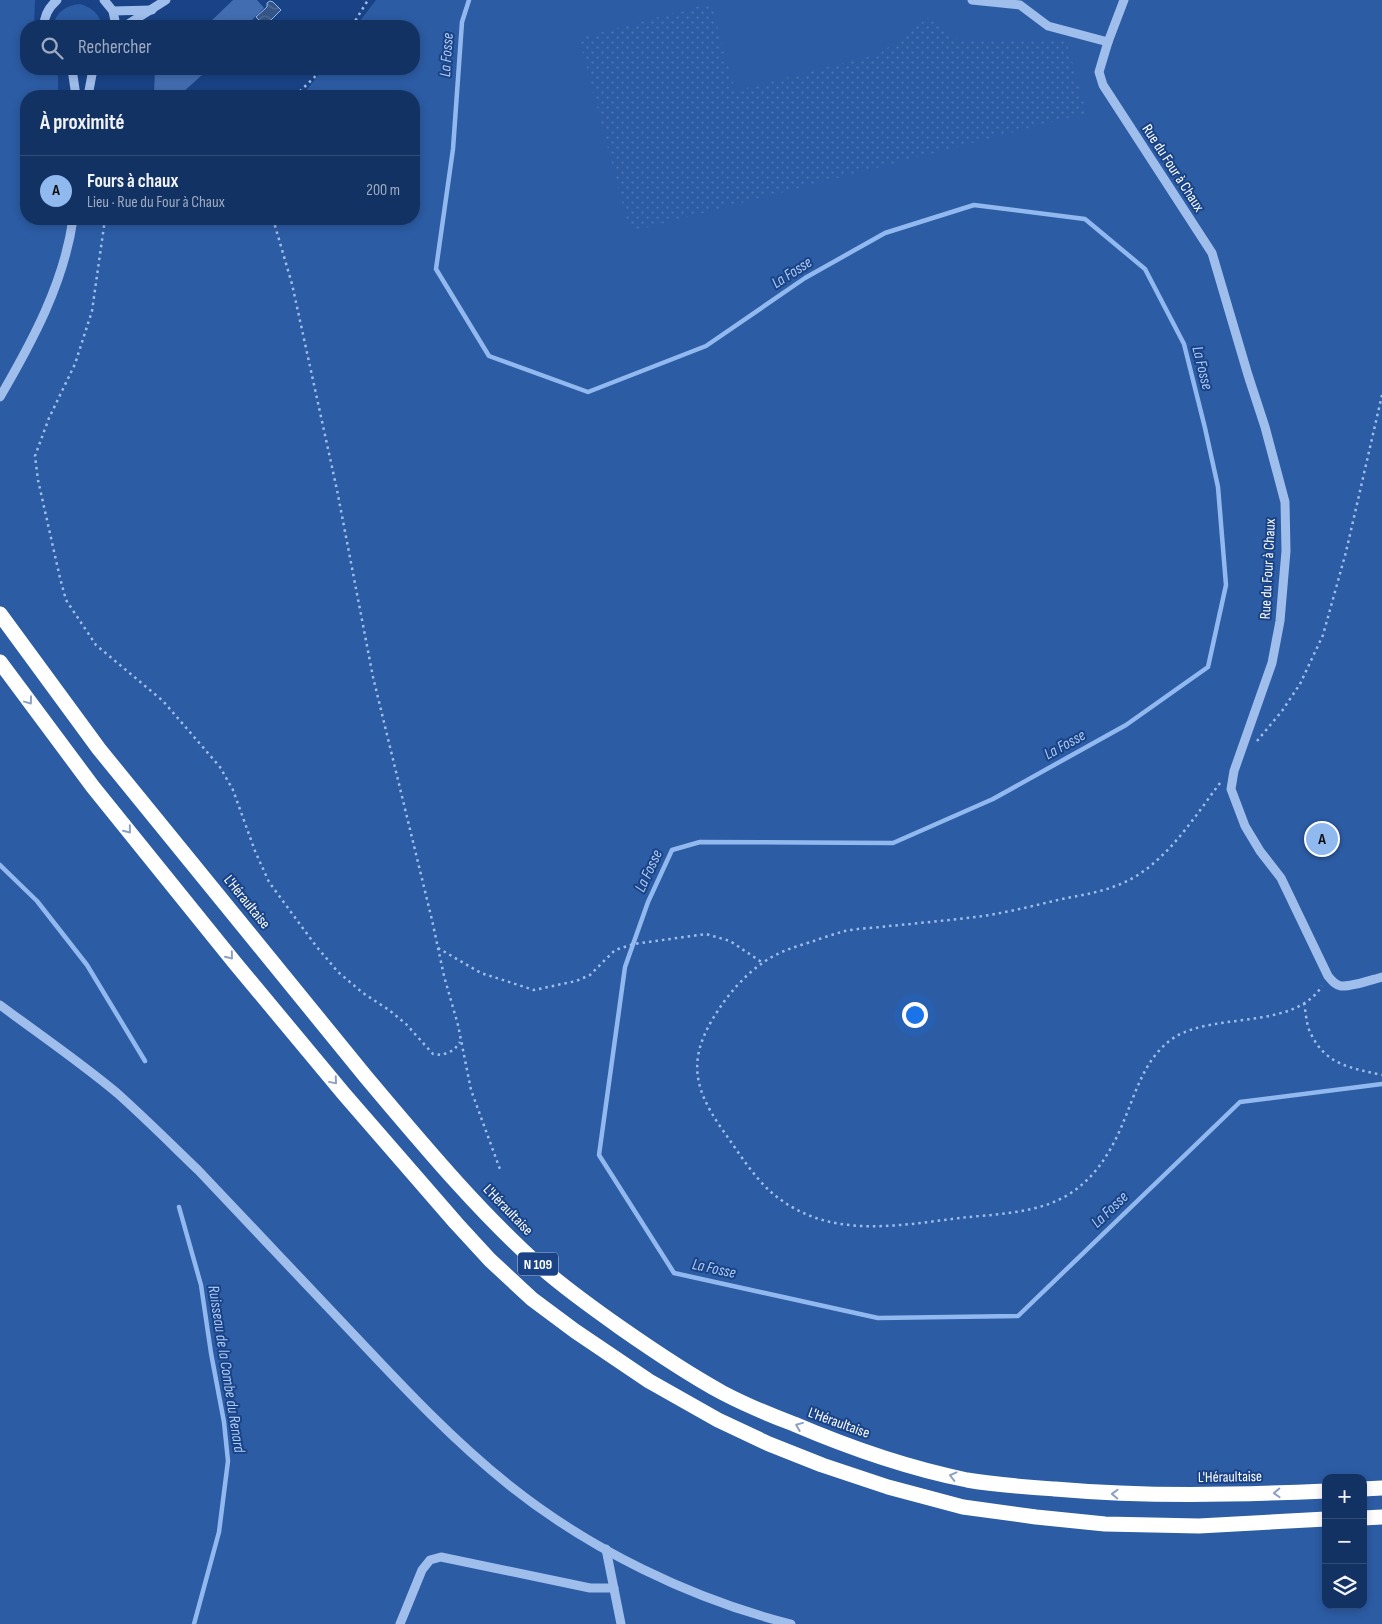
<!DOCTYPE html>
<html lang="fr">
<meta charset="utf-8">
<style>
:root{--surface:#133264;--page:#203e6d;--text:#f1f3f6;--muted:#9daabf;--line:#324d78;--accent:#90b9f0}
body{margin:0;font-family:"Sofia Sans Condensed",sans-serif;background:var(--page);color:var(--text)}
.controls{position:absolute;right:15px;bottom:15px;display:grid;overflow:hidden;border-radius:10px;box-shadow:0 2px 8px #0003}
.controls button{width:45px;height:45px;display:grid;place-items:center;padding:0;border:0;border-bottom:1px solid var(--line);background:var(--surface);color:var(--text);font:25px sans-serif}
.you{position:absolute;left:914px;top:1014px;width:18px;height:18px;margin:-12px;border:4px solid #fff;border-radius:50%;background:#1a73e8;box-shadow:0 0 0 8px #1a73e833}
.badge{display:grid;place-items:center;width:32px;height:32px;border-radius:50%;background:var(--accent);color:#111;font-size:16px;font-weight:700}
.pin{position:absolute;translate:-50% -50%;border:2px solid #fff;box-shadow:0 1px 5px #0006}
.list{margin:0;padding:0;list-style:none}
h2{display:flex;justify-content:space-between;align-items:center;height:65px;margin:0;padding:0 20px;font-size:21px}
h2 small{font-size:16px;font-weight:400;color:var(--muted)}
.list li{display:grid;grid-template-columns:32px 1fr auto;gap:15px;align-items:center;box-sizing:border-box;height:70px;padding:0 20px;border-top:1px solid var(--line)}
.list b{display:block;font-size:19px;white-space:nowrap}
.list p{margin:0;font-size:16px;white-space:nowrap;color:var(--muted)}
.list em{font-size:16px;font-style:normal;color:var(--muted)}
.icon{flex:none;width:28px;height:28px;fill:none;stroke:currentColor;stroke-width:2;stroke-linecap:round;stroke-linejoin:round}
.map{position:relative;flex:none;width:1382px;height:1624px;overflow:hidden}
.search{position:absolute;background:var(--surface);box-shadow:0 2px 8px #0003;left:20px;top:20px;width:400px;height:55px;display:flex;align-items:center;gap:12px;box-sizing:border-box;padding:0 18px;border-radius:20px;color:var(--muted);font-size:19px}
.panel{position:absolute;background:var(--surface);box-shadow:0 2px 8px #0003;left:20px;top:90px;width:400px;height:135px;border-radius:20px}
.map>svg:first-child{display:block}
.grass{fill:#2c5ca4;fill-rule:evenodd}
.park{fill:url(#park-dots)}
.water{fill:url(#water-waves);stroke:#92b9ef}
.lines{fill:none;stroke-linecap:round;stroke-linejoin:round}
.stream{stroke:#92b9ef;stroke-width:4.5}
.building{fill:#426db0}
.path{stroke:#a0beec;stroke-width:2.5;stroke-dasharray:2.5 4;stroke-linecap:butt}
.minor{stroke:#a0beec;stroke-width:9}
.highway{stroke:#fff;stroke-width:15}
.oneway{stroke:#8ca1c2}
.labels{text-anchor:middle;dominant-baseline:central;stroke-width:4;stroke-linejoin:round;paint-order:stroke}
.shield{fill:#194386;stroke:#bac7db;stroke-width:1}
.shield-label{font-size:14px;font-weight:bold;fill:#fff}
.street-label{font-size:15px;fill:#fff;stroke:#194386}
.water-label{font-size:16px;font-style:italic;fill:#abc9f4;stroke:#194386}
</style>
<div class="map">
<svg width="1382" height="1624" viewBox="0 0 1382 1624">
<defs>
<pattern id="park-dots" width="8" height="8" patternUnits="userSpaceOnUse" patternTransform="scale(1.25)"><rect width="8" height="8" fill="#2c5ca4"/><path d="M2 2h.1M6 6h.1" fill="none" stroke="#4c74b2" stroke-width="1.8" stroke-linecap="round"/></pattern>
<pattern id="water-waves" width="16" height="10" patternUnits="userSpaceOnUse" patternTransform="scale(1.25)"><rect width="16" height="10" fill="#355587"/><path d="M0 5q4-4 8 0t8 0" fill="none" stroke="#536e99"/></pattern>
</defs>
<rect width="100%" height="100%" fill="#194386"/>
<g class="grass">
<path d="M0,0H35L34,26H26V69H51L58,76V96H26V219H414V96H302L323,69H414V26H356L376,0H1382V1624H0ZM1326,1478H1363V1605H1326Z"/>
<path d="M80,4C93,8 99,14 102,26H53C56,12 66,5 80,4Z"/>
</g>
<path class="park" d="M711,3L735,91L879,54L928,18L961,41H1066L1087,113L630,232L579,38Z"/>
<path class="water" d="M270,1L273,2L281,10L265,26L256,17L267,7V3Z"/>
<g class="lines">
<g class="stream">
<path d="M469,0L462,22L453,149L436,269L489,356L588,392L706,346L805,278L885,233L974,205L1085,219L1145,269L1184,344L1205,428L1218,487L1226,585L1208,667L1126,725L993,799L893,843L700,842L672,850L648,902L625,967L599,1155L674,1273L878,1318L1018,1316L1240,1102L1382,1084"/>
<path d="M0,865L37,901L87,965L145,1061"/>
<path d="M179,1207L201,1285L211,1353L224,1422L228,1461L219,1532L194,1624"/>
</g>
</g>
<g class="building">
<path d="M233,0H257L264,8L249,23L247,20L241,26H206Z"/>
<path d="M155,69H196L202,75L181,94H154Z"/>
</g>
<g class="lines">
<g class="path">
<path d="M352,26L368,0"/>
<path d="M295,96L323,69"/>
<path d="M105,219L92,311L75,364L49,418L35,456L38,480L60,578L66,600L96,645L163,701L220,767L233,790L255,851L269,882L316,946L338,972L363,993L389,1010L406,1024L433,1054L442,1055L454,1050L460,1042"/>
<path d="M273,219L292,284L337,490L373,677L432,920L444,976L458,1025L471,1090L501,1172"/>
<path d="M1257,741L1282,711L1300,684L1323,635L1346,552L1382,395"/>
<path d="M1220,783C1196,815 1172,853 1138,875C1114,890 1088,894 1062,899C1036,905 1010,912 983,916C952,920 920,923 889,926C875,928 859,928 845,931C834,934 822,938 811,942C794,947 778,952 764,962C747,973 730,992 719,1009C688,1055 691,1085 722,1129C737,1150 752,1175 771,1192C826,1240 894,1226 960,1218C994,1214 1035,1214 1066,1196C1094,1180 1111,1152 1123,1123C1136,1092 1145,1056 1175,1037C1216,1012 1294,1030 1322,986"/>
<path d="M438,948L481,973L534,990L576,981L590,975L615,950L634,944L706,934L730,941L763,963"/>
<path d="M1304,1003C1306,1012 1306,1025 1311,1034C1326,1065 1351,1068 1382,1075"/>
</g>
<g class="minor">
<path d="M104,0L113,11L116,26"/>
<path d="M972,0L1020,5L1048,26L1108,42"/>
<path d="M1124,0L1108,42L1099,72L1103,85L1212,253L1248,375L1265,427L1285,502L1286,551L1280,621L1272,663L1234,771L1231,789L1245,826L1260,851L1281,878L1328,976C1332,981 1335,985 1341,986C1352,987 1371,980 1382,977"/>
<path d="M113,11L152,10"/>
<path d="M44,26C44,16 49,7 57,0"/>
<path d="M125,26L166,0"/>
<path d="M72,69L76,96"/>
<path d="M88,96L93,69"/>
<path d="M0,397C32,342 64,283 73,219"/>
<path d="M0,1005C39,1034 80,1062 117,1093C145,1118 171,1144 198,1170C251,1226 305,1283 358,1339C406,1390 454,1441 509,1485C589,1549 691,1599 791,1624"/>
<path d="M606,1549L621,1624"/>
<path d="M400,1624L422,1570L430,1560L441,1557L590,1588H614"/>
</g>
<g class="highway">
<path d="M0,614L99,749L366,1077C421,1142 477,1210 542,1268C566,1289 594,1309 621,1328C654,1351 688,1374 723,1393C746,1405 770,1415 794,1424C850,1448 908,1468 967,1480C996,1485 1026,1487 1055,1489C1146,1497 1235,1495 1326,1491"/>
<path d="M0,662L93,787L235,963L344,1094L456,1223L490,1260L532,1299L575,1331L649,1381L718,1420L769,1444L822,1465L888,1487L963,1507L1036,1517L1105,1524L1199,1526L1326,1519"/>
<path d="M1363,1489L1382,1488"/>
<path d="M1363,1518L1382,1517"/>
</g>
</g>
<defs><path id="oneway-chevron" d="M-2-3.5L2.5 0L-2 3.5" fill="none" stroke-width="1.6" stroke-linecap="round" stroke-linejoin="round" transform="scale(1.25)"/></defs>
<g class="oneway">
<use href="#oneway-chevron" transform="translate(29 701) rotate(53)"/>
<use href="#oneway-chevron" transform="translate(128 830) rotate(51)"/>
<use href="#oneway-chevron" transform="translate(230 956) rotate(51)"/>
<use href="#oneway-chevron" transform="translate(334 1081) rotate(50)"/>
<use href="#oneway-chevron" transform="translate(799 1426) rotate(-158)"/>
<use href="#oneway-chevron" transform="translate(953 1476) rotate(-166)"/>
<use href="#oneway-chevron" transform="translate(1277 1493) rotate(178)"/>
<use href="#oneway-chevron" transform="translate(1115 1494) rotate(-178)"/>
</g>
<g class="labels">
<rect class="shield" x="518" y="1252.5" width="40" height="23" rx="4"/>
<g class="shield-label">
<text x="538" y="1264">N 109</text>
</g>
<g class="street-label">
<text transform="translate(1173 168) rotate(57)">Rue du Four à Chaux</text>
<text transform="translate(1268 569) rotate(-87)">Rue du Four à Chaux</text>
<text transform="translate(247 902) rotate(51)">L'Héraultaise</text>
<text transform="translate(508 1210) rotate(46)">L'Héraultaise</text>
<text transform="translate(839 1423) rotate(20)">L'Héraultaise</text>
<text transform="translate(1230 1477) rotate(-1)">L'Héraultaise</text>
</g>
<g class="water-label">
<text transform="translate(447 55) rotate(-86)">La Fosse</text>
<text transform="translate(792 273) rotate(-33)">La Fosse</text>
<text transform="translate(1202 368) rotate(76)">La Fosse</text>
<text transform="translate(1065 745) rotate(-29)">La Fosse</text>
<text transform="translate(649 871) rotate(-65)">La Fosse</text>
<text transform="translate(1110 1210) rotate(-44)">La Fosse</text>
<text transform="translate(714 1269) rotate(12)">La Fosse</text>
<text transform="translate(226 1369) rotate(81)">Ruisseau de la Combe du Renard</text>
</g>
</g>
</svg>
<div class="controls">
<button>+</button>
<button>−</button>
<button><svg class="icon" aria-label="layers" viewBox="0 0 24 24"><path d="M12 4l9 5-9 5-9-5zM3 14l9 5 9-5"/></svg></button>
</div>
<div class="you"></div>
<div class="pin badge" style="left:1322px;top:839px">A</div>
<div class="search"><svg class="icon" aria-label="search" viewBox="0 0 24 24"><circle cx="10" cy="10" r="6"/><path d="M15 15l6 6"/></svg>Rechercher</div>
<section class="panel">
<h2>À proximité<small></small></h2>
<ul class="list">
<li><span class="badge">A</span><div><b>Fours à chaux</b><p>Lieu · Rue du Four à Chaux</p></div><em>200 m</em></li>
</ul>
</section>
</div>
